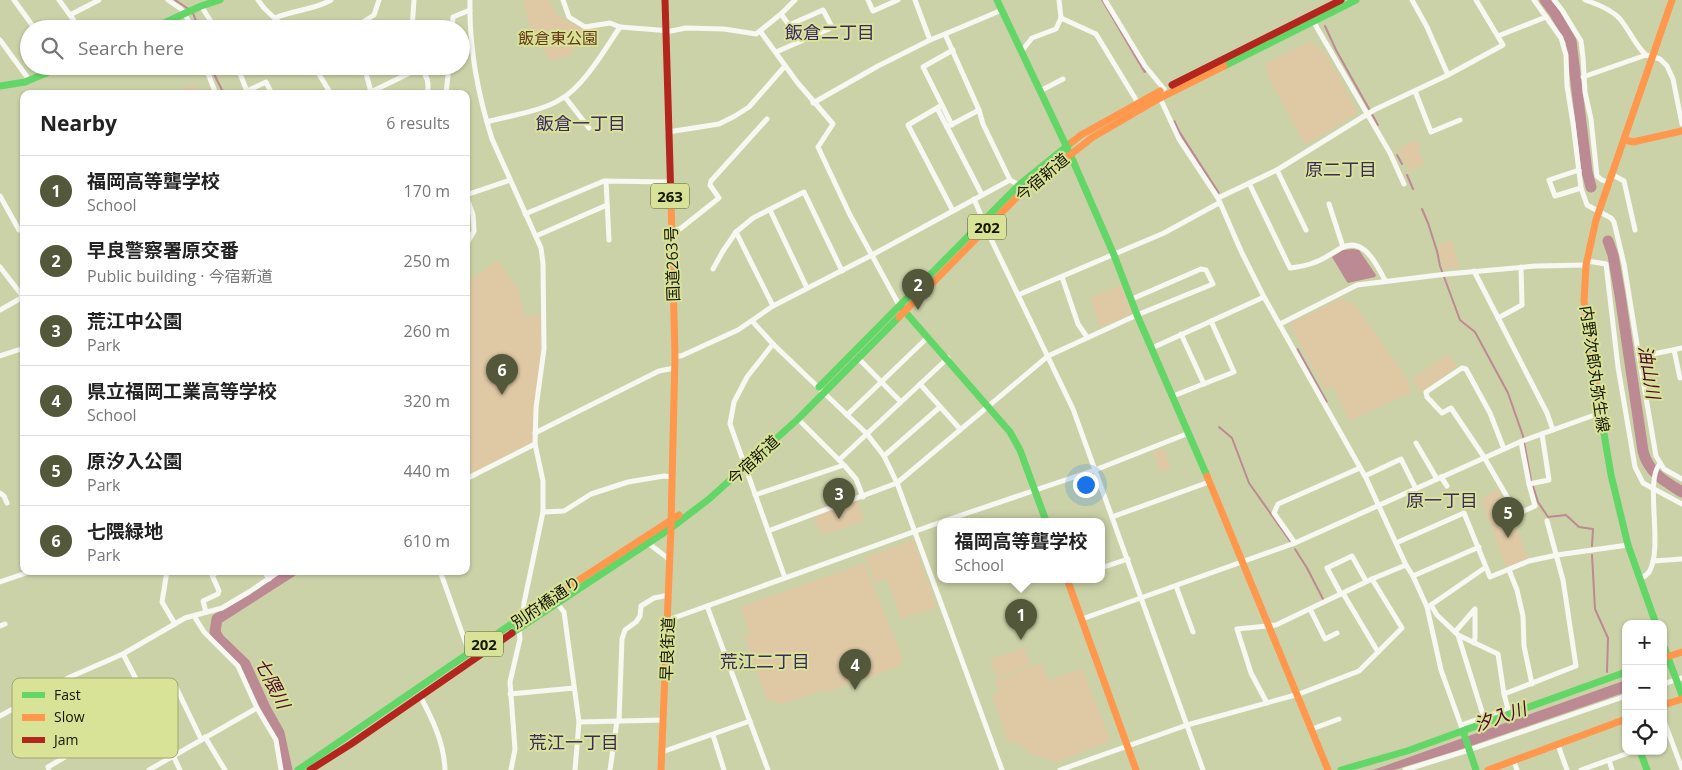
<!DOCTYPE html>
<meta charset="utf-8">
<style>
:root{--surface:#fff;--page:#f2f2f2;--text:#222;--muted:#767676;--line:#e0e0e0;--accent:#54583b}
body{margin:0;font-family:"Open Sans","Noto Sans JP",sans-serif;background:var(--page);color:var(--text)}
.controls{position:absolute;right:15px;bottom:15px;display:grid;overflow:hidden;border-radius:10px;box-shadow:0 1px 4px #0004}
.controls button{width:45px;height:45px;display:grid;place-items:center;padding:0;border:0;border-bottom:1px solid var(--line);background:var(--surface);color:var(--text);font:25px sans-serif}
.you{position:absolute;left:1085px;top:484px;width:18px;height:18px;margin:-12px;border:4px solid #fff;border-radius:50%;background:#1a73e8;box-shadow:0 0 0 8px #1a73e833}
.badge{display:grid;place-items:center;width:32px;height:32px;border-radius:50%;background:var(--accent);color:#fff;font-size:16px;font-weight:700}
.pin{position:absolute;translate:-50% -41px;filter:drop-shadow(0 1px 2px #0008)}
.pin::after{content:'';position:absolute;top:26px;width:18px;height:15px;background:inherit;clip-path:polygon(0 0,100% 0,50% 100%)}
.popup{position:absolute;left:937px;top:518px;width:168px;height:65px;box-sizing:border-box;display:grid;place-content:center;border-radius:10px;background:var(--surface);filter:drop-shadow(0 1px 4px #0005);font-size:16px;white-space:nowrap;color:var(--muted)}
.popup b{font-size:19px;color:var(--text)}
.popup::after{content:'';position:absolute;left:50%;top:100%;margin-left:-10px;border:10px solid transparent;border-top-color:var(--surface)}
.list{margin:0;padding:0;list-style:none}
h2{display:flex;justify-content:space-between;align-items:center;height:65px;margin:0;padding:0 20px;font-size:21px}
h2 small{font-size:16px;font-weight:400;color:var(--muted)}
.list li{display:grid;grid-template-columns:32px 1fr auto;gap:15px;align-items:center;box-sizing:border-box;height:70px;padding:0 20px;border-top:1px solid var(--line)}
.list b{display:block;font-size:19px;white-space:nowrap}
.list p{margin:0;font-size:16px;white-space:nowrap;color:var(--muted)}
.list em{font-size:16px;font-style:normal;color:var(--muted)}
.icon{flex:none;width:28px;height:28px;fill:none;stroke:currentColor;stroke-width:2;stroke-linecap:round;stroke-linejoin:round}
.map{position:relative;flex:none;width:1682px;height:770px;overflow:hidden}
.search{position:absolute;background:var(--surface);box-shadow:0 1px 4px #0004;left:20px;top:20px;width:450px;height:55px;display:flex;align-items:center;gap:12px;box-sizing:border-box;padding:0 18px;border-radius:28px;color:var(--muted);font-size:19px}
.panel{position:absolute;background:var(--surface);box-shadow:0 1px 4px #0004;left:20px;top:90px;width:450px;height:485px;border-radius:10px}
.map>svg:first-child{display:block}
.green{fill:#dfc9a5}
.water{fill:#bc8a92}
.pier{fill:#ccd2a8}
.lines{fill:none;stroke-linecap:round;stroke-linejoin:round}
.stream{stroke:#bc8a92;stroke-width:2}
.river{stroke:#bc8a92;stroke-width:11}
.street{stroke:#f7f8f2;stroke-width:5}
.fast{stroke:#63d668;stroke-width:7}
.slow{stroke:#ff974d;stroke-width:7}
.jam{stroke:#b3261e;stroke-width:7}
.labels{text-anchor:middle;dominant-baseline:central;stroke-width:4;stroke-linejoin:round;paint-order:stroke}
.shield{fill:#d9e397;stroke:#4f542d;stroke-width:1}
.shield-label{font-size:15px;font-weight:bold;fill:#141600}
.park-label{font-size:16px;fill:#663917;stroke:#d9e397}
.street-label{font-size:16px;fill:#141600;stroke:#d9e397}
.neighbourhood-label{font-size:18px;fill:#3b2963;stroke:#d9e397}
.water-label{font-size:18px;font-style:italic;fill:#4d082c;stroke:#d9e397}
.key{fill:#d9e397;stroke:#9ea66a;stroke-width:1}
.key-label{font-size:14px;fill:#141600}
</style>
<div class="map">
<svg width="1682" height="770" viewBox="0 0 1682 770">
<rect width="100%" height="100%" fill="#ccd2a8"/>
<g class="green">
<path d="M524,0H548L558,16L585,30L570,56L550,61L528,22Z"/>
<path d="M1311,41L1317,48L1325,52L1358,113L1305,145L1268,76V70L1264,64Z"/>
<path d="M194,83L200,94H171Z"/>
<path d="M1417,140L1420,148L1418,150L1425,163L1409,172L1404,159L1397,149Z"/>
<path d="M1451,240L1460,267L1443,269L1438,244Z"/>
<path d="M499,260L509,278L517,285L525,317L541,314V347L533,442L466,476V282Z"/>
<path d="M1121,285L1133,313L1100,327L1090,298Z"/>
<path d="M1343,298L1346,303L1350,302L1354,303L1408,380L1412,392L1349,421L1333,386L1325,389L1289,324Z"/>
<path d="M1448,354L1457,367L1421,392L1412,379Z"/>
<path d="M1164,448L1171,468L1160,472L1153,452Z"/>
<path d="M1498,489L1513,516L1528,560L1506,567L1481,499Z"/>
<path d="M857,500L864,521L822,535L813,516Z"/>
<path d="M913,540L937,607L901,619L887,579L875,583L865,557Z"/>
<path d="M864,563L903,658L900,666L827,692L823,690L781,704L767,699L744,636L750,634L741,607Z"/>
<path d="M1024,647L1031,665L997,677L990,660Z"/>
<path d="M1041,663L1049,681L1082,668L1111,741L1054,763L1052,760C1045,758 1039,757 1032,754C1023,750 1019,738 1008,742L992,695L999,693L995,680Z"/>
</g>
<g class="water">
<path d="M1101,0H1103L1147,72L1144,73Z"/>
<path d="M1175,120L1180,131L1220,193L1218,194L1178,132L1173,121Z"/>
<path d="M1352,249L1359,250L1376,275L1375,277L1348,283L1347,282L1332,257L1343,250Z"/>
<path d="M1298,348L1328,402L1326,403L1296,349Z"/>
<path d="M1626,680V692L1459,750L1394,770H1373Z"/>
</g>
<path class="pier" d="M1682,660V676L1663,682V667Z"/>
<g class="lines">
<g class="stream">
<path d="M175,0L190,10"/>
<path d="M193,13L199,29"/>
<path d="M1325,26L1336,50L1378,125"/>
<path d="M210,66L224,94"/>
<path d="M1397,155L1402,164"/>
<path d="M1407,175L1413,189"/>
<path d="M1422,209L1428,223L1437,251L1440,266L1460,320L1475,332L1508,393L1523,436L1531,480L1538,502L1548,517L1566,515L1579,527L1593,529L1592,546"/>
<path d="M1219,427L1232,438L1249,483L1290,541"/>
<path d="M1295,549L1307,568L1323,599"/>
<path d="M1592,555L1595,609L1608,638L1607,672"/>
</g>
<g class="river">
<path d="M1545,0L1554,12L1571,41L1587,172L1591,187"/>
<path d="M1608,241L1613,255L1620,295L1643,451C1648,472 1664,481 1682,492"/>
<path d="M287,770L279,733L266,710L245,664L219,639L215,632L217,619L225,614L292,571"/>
</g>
<g class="street">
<path d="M14,0L35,29"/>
<path d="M59,0L70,15"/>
<path d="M168,0L181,9L194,29"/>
<path d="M258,0L264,8L286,29"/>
<path d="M470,0C469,46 478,95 492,139L541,248L543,263L544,349L536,408L535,444L543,481V512L524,603L523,614L525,618"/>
<path d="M563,0L569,17L585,27L610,23L620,27"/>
<path d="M868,0L873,11L898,0"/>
<path d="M915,0L930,40L945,34"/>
<path d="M1105,0L1145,66L1164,89"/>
<path d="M1412,0L1427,27L1448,75"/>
<path d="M1534,0L1561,38L1566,55L1567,86L1573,123L1581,188L1587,205L1611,218L1614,222L1624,264L1639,357"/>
<path d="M1554,0L1562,10L1581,41L1583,57L1585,92L1591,119L1597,176L1602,180L1610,183"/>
<path d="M1585,0C1597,4 1612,10 1620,19C1630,31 1635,45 1646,55"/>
<path d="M201,6L216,29"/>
<path d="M1002,10L945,34L979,110L983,124L1010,180"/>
<path d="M781,14L795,0"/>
<path d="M275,18C293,10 314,10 331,0"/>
<path d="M1061,18L1096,34L1138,103"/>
<path d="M1313,21L1390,153L1404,184"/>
<path d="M80,29L70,15L99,0"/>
<path d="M352,29L374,15L379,0"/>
<path d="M412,29L414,0"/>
<path d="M452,29L453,17L470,10"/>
<path d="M760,31L797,82L833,124L818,147L850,215L899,305"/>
<path d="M1498,36L1546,17"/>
<path d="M0,40L30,81"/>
<path d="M1021,52L1032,38L1056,29L1061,18L1059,0"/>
<path d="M205,66L216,94"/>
<path d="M237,66L248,94"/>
<path d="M314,66L331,94"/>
<path d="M364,66L371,92L420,68V66"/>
<path d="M420,68C427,75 430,83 427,94"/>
<path d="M1583,77L1646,55L1660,59L1667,66L1673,79L1682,124"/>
<path d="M247,91L266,82L272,94"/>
<path d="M1040,91L1063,79"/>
<path d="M1415,91L1431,132L1460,120"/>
<path d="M446,94L449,66"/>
<path d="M565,97L589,128"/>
<path d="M1160,98L1179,139L1218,198L1241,251L1264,297L1366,478L1406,565L1413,576L1427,607L1441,670L1463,731"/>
<path d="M813,103L878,66L930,40"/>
<path d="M942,105L923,67L953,50"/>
<path d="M937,108L908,125L953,211"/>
<path d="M487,122C508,116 543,111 561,99C584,86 605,49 620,27L671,31L686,28L724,29L756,34L781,14L789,25L823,10L831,25L829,29L776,52"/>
<path d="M952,125L942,105L937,108L947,127L979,110"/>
<path d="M947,127L982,195"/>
<path d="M668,132L719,124L735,116L749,107L785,66"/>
<path d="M1277,170L1306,230"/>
<path d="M1579,170L1549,180L1555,196L1581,188"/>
<path d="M1613,175L1624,181L1635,230"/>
<path d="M606,181L609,240"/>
<path d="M1249,183L1290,268C1297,267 1306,266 1313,263C1323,260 1332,253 1341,248C1364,236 1376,264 1385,280"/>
<path d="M466,195L473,215L474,231L466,245"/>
<path d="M466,195L510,180"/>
<path d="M0,196L19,230"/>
<path d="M1218,198L1277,170L1374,110L1448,75L1503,45L1476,0"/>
<path d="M974,199L983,220"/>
<path d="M1329,204L1343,247"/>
<path d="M770,210L807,288"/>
<path d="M525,214L604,181L669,182"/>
<path d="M671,230L680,229L719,198L710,185L711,181L767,119"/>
<path d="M984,230L991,239L1073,409L1203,770"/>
<path d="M536,236L607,205"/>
<path d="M1587,261L1606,264L1618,367L1635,467L1643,483L1682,504"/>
<path d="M0,267L24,298"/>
<path d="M713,269L723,251L736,232"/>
<path d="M1474,271L1547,413L1553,430"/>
<path d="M1062,277L1078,324L1087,337"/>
<path d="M1018,295L1164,233L1219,203"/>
<path d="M773,306L736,232L753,218L804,192L842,271"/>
<path d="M0,310L23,297"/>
<path d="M1498,318L1522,305L1521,267"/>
<path d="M752,321L773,344L747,377L734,402L730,424L785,578"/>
<path d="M1280,324L1357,285L1447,274L1536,266L1586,265"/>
<path d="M1181,334L1204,384"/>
<path d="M773,344L867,434L884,456L897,483L1002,770"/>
<path d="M1152,348L1264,297"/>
<path d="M1682,348L1639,357L1656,456L1664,469L1682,479"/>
<path d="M1674,350L1680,378"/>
<path d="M0,356L24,348"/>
<path d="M675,356H681L738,330L773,306L872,255L1010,180L1019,185"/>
<path d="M858,358L901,402"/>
<path d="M920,384L960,429"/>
<path d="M1173,396L1234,372L1211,321"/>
<path d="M847,415L928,337"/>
<path d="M798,419L842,463"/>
<path d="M535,433L659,371L675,368"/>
<path d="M1416,443L1437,479"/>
<path d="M1504,449L1490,413L1466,369L1462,368L1426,392L1427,397L1442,413L1451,408L1484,457L1517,514L1535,506L1529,484L1521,442"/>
<path d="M884,456L940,407"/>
<path d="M839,460L948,358"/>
<path d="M1365,476L1401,459L1416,489"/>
<path d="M1441,477L1447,486"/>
<path d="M466,479L535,444"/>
<path d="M1529,484L1549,480L1542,434"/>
<path d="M0,493L4,496L7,503"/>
<path d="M755,495L844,465L856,479L863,497"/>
<path d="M543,512L564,511L591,494L628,482L664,476L673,477"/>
<path d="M1112,517L1209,482"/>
<path d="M944,521L1095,470L1189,433"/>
<path d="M768,531L897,483L1048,356L1137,315L1213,284L1206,270L1201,269L1132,299"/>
<path d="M648,543L670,560"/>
<path d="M1295,543L1274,513L1278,504L1360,468"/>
<path d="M1396,543L1464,513L1486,567L1428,607"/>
<path d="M1653,561L1682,559"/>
<path d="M1486,567L1490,577L1529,561L1557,555L1628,545"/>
<path d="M1101,568L1128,559"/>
<path d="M1509,570L1517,590L1523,616L1524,646L1532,684"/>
<path d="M167,571L162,602L175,624"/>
<path d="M264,571L269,579"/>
<path d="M440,571L470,655"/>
<path d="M1413,576L1479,547"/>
<path d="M1640,579C1643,577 1647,575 1649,572C1664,548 1644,480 1660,464"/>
<path d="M1366,581L1352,556L1327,568L1341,594L1344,595L1378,652"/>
<path d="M0,582L32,571"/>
<path d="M1176,586L1193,632"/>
<path d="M556,602L564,612L579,722L575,770"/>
<path d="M1431,605L1437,615L1458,635L1498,654L1504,694L1576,666L1563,580L1547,521"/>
<path d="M707,606L768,770"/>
<path d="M1310,609L1325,639L1337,633"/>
<path d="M206,612L203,601L218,594L219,591L212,575L220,571"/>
<path d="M1082,619L1295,543L1522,441L1600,413"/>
<path d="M668,620L941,522"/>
<path d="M0,626L5,624"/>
<path d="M1455,632L1475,609V638L1474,643"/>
<path d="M1458,635L1484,718"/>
<path d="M123,654L145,696L180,770"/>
<path d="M1663,684L1682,678"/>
<path d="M510,694L574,688"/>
<path d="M420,696C433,720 444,743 445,770"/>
<path d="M147,700L175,685L201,739"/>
<path d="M1267,703L1251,673L1237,629L1276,625L1372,579"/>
<path d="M257,708L276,740L281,770"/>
<path d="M0,716L70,677L123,654L185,618L222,608L249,592L280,571"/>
<path d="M1663,718L1682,769"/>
<path d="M619,721L622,639L625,630L636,622L640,616L641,606L654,598L669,595"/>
<path d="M579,722L664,720"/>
<path d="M1461,725L1508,709L1504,694"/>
<path d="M1312,729L1339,719"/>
<path d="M713,735L724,770"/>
<path d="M205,737L225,770"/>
<path d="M1558,745L1567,770"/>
<path d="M662,752L750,721"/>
<path d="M1609,760L1612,770"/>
<path d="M1514,761L1517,770"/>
<path d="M49,770L48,767L150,707"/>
<path d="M149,770L257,708L238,666L204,632L194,616"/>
<path d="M511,770L515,749L510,682L520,639L519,628"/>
<path d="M610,770L617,721"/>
<path d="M1060,770L1187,725L1299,694L1359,671L1402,628L1372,579L1406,565"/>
<path d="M1405,770L1469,750L1626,696"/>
<path d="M1581,770L1634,751"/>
</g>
<g class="fast">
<path d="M997,0L1070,154L1114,255L1137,315L1207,476"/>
<path d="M151,29L201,6L220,0"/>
<path d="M1224,66L1356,0"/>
<path d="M0,86L25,82L63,66"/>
<path d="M901,307L1010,432L1020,450L1046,521"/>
<path d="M819,387L1019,185L1072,142"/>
<path d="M1599,404L1611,475L1628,545L1656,624"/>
<path d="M512,633L671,528L709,499L798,419L899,317"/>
<path d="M1663,644L1682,695"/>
<path d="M1463,731L1476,770"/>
<path d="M1640,751L1647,770"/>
<path d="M298,770L516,621"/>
<path d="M1341,770L1407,751L1626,672"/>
</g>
<g class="slow">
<path d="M1625,140L1633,142L1682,131"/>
<path d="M1072,142L1081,135L1160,91"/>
<path d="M671,200L675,356L671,525"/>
<path d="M899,317L1020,194L1093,137L1160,98L1224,66"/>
<path d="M1599,404L1584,301L1586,265L1596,220L1672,0"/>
<path d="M1207,476L1328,770"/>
<path d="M1067,579L1136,770"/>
<path d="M516,621L679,515"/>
<path d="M1663,658L1682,652"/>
<path d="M1663,705L1682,699"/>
<path d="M661,770L671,528"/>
<path d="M1488,770L1626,719"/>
</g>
<g class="jam">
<path d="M665,0L671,200"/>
<path d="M1172,85L1341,0"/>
<path d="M310,770L351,744L512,633"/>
</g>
</g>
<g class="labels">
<g class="shield">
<rect x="651" y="183.5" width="38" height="25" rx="4"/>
<rect x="968" y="214.5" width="38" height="25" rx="4"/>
<rect x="465" y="631.5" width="38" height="25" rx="4"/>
</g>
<g class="shield-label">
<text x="670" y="196">263</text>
<text x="987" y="227">202</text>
<text x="484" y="644">202</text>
</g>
<g class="park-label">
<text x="558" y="38">飯倉東公園</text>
</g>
<g class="street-label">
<text transform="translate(1042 177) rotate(-40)">今宿新道</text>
<text transform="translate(672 264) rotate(-92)">国道263号</text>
<text transform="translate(1595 369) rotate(82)">内野次郎丸弥生線</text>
<text transform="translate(753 460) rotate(-43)">今宿新道</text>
<text transform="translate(546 602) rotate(-34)">別府橋通り</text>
<text transform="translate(667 649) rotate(-88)">早良街道</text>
</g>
<g class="neighbourhood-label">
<text x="830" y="32">飯倉二丁目</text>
<text x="581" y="123">飯倉一丁目</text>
<text x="1341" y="169">原二丁目</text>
<text x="1442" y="500">原一丁目</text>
<text x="765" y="661">荒江二丁目</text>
<text x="574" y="742">荒江一丁目</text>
</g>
<g class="water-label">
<text transform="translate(1650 372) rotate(81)">油山川</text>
<text transform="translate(273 683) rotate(63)">七隈川</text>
<text transform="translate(1500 716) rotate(-19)">汐入川</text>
</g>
</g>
<rect x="12" y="678" width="166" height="80" rx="8" class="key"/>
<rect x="22" y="692" width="23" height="6" fill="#63d668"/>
<rect x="22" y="714" width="23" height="7" fill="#ff974d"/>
<rect x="22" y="737" width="23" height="6" fill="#b3261e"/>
<g class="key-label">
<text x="54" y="700">Fast</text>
<text x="54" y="722">Slow</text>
<text x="54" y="745">Jam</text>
</g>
</svg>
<div class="controls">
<button>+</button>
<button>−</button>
<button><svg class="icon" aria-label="locate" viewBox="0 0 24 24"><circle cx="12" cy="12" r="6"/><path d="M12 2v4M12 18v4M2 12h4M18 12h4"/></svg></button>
</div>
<div class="you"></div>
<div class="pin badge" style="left:1021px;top:640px">1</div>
<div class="popup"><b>福岡高等聾学校</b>School</div>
<div class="pin badge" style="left:918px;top:310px">2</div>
<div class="pin badge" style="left:839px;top:519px">3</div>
<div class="pin badge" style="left:855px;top:690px">4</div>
<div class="pin badge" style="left:1508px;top:538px">5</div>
<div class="pin badge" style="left:502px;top:395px">6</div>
<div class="search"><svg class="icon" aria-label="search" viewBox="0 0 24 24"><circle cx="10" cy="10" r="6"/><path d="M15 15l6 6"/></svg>Search here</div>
<section class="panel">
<h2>Nearby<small>6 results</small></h2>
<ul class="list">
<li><span class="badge">1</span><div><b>福岡高等聾学校</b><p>School</p></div><em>170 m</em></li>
<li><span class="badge">2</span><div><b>早良警察署原交番</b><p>Public building · 今宿新道</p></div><em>250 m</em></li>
<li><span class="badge">3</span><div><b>荒江中公園</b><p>Park</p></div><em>260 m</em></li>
<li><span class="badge">4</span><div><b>県立福岡工業高等学校</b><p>School</p></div><em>320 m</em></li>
<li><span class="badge">5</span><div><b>原汐入公園</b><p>Park</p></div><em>440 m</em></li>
<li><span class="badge">6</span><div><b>七隈緑地</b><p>Park</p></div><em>610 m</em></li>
</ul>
</section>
</div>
